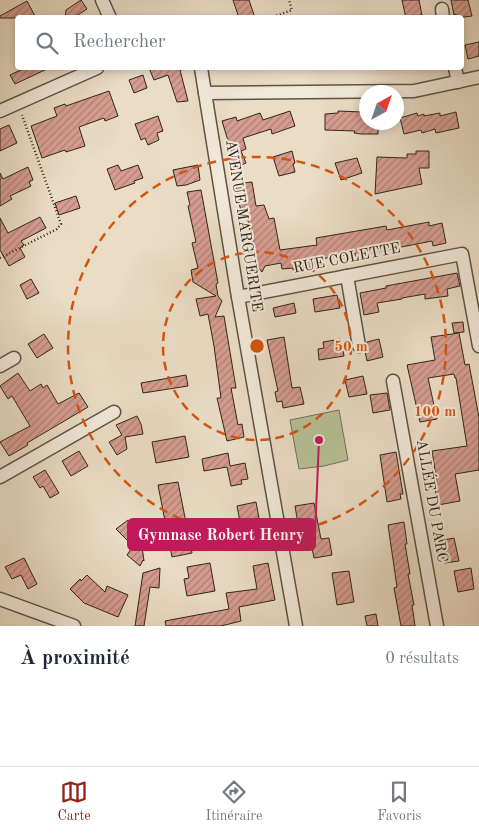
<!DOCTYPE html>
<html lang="fr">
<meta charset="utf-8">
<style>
:root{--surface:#fff;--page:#f2f2f3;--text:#1f2937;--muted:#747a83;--line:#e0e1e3;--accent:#8f2418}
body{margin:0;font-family:"Old Standard TT",serif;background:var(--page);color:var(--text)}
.compass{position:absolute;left:359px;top:85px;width:45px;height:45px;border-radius:50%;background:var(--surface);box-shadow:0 2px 8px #0003;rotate:40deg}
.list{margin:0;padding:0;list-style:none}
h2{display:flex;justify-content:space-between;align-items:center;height:65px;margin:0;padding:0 20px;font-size:21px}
h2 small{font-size:16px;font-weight:400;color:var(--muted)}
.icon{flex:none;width:28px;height:28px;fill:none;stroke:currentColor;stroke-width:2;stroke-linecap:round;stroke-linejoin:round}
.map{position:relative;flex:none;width:479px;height:626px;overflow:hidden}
.search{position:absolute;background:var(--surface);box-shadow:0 2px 8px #0003;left:15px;right:15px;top:15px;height:55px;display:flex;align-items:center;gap:12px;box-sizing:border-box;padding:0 18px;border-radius:5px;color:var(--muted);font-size:19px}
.sheet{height:140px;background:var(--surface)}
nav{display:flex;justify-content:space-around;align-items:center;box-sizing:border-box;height:70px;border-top:1px solid var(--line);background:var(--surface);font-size:14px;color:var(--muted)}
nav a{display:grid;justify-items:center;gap:2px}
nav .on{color:var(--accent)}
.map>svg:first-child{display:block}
.garden{fill:#b7c095;stroke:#727258}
.building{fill:url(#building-hatch);stroke:#2e251b}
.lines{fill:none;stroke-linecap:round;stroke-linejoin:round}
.minor-casing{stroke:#5d5346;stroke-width:15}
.path{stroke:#2e251b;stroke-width:2.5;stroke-dasharray:1 2.5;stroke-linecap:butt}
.minor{stroke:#f1e8d9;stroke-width:12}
.ring{fill:none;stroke:#d5540e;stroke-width:2.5;stroke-dasharray:9 6}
.labels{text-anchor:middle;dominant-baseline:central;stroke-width:4;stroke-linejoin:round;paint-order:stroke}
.street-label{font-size:15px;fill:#2e251b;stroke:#f1e8d9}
.centre{fill:#d5540e;stroke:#f1e8d9;stroke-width:2.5}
.ring-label{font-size:15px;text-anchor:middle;font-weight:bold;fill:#d5540e;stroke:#f1e8d9;stroke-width:4;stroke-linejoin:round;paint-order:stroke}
.leader{fill:none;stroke:#c2185b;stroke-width:2}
.callout-dot{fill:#c2185b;stroke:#f1e8d9;stroke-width:2}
.callout{fill:#c2185b;stroke:#c2185b;stroke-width:2}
.callout-label{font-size:16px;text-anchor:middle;font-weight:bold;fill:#fff}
</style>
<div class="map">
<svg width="479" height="626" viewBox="0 0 479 626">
<defs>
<pattern id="building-hatch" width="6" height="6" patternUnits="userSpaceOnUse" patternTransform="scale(1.25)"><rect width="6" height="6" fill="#d79d91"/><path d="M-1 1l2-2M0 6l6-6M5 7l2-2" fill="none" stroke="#af8076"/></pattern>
</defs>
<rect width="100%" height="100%" fill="#eadcc5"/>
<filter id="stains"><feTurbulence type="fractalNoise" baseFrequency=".004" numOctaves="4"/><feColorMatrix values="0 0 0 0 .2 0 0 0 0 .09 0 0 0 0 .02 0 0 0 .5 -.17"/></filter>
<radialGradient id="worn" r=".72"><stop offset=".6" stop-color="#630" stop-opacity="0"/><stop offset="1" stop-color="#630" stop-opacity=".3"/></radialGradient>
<path class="garden" d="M339,410L348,460L324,466L299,469L290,420Z"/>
<g class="building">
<path d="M81,0L87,9L73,18H65L66,10Z"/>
<path d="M233,0H249L255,18H239Z"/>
<path d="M402,0H419L422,15H420V18H406Z"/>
<path d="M451,0H468L472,16L457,18L456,14L454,15Z"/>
<path d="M27,1L36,18H0V16Z"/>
<path d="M479,42V56L468,59L465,45Z"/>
<path d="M25,68H49L15,84L10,75Z"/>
<path d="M149,68H184L185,69L180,70L188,101L177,102L168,75L154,80Z"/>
<path d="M143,75L147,88L134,93L129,80Z"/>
<path d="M109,91L118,116L105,121L104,118L79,127L85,146L66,152L65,150L42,158L31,126L57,116L54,108L65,104L66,106Z"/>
<path d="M290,111L295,126L272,134L271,129L243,138L246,149L241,151L246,163L232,169L227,156L232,154L222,121L236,117L237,121L260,113L263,120Z"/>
<path d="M338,111L362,112V116L366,117V122L378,123V134H361L354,133L355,131L325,130V114L338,113Z"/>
<path d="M456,112L459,128L436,133L435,129L422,133L421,130L404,134L400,118L417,113L418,116L424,114V116L440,113V116Z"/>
<path d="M158,116L163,131L157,133L159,140L148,145L145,138L141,140L135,124Z"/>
<path d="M9,125L17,143L0,151V129Z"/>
<path d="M292,151L295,163L293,164L295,172L279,176L273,157Z"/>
<path d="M416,151H429V168H419L422,184L375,194L377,157L407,158V154H416Z"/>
<path d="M357,158L362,173L341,180L335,163Z"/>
<path d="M118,165L121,171L138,165L143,178L134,181L135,183L115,190L107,169Z"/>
<path d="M198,165L200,180L186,185L177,186L173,170Z"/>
<path d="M28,167L33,180L29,182L31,186L10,196L12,199L0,206V173L3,179Z"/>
<path d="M252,182L256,206L264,205L269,219L274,218L280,250L317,245L316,238L386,226L387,230L429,222V226L442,223L446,243L433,246L432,241L355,256V253L321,259L322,266L293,270V268L282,269L281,263L265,266L262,272L256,265L247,215L242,216L235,184Z"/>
<path d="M201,190L218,283L216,284L218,296L222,301L215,317L224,316L236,388H231L238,425L242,424L244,437L227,441L217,398H221L214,346L208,314L200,316L196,299L216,296L193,282L191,270L198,268L192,243L196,242L188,206L190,205L187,192Z"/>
<path d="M76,196L80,208L59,215L55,203Z"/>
<path d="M40,217L46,228L21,241L24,245L20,248L25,257L9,266L0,250V218L8,233Z"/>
<path d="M457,273L460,286L447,289L448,296L425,299V294L402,298V299L377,303L379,312L364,315L360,293L386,288V286Z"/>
<path d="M31,279L39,293L27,299L20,285Z"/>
<path d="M337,295L340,308L315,312L313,299Z"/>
<path d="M294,303L296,313L275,317L273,308Z"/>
<path d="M463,322L464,332L454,333L452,323Z"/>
<path d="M459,333L465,365L469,364L479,417V470L455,474L460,501L438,505L434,483H437L432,451L467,446L456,378H455L454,374L428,378L437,419L420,422L407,365L435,360L431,337Z"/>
<path d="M44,334L53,348L37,358L28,344Z"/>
<path d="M284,337L292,388L300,387L304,404L283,408L282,401L277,402L275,392L278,391L267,340Z"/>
<path d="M341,339L344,356L319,360L318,349L324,348L323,342Z"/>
<path d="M379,339L383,357L367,361L365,351L367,342Z"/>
<path d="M18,373L30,391L41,384L43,388L47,385L58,404L79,393L88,407L27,443L28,445L9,456L0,442L30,426L12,396L8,399L0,386Z"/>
<path d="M186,375L188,386L143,393L141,383Z"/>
<path d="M363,376L367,394L349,397L345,380Z"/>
<path d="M387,393L390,410L373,413L370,395Z"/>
<path d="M137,416L141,424L143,434L125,437L127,449L117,455L109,442L122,435L116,425Z"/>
<path d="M185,436L189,457L156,463L152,442Z"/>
<path d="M79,451L88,466L71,476L62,461Z"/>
<path d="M396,452L403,494H400L401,499L387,502L380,455Z"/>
<path d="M228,453L230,466L245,463L248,479L241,480L242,484L231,486L227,467L204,471L202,459Z"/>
<path d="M45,470L59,493L50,498L43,486L40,488L33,477Z"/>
<path d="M178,482L192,553L172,557L158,485Z"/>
<path d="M256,502L259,518L240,522L237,506Z"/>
<path d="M314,503L321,539L329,538L332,555L314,558L308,529L299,530L295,506Z"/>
<path d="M128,520L140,533L144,561L143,560L140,566L127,555L133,546L116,529Z"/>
<path d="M404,522L407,544H405L410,574H408L414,605H412L415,626H401L394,588L397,587L388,525Z"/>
<path d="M454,538L459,561L444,563L439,541Z"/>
<path d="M24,558L37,584L28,589L21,575L12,579L5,567Z"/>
<path d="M210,563L215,591L187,596L184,579L189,578L187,567Z"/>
<path d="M268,563L275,600L239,607L241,621L221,626H166L165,621L229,609L226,593L257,589L253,566Z"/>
<path d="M160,568L159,588L150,587L144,626H135L143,573Z"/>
<path d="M471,568L474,589L458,592L454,571Z"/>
<path d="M349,571L354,602L337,605L332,573Z"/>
<path d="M87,575L105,592L107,586L128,595L118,617L84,603L70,589L80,579L81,581Z"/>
<path d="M376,614L378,626H367L365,616Z"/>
</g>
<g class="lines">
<defs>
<g id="minor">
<path d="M102,0L110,18"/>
<path d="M442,9L443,18"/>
<path d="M201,68L237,291L296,626"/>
<path d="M455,68L458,82"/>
<path d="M205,93L414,91L479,77"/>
<path d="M0,111L97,68"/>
<path d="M347,276L359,346"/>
<path d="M238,297L462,254L479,346"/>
<path d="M0,366L14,358"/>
<path d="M393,381L437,626"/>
<path d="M0,477L114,412"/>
<path d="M0,599L74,626"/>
</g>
</defs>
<use href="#minor" class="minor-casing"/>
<g class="path">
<path d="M270,18L292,10L289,0"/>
<path d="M0,258L57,229L61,224L22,115"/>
</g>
<use href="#minor" class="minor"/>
</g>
<g class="ring">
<circle cx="257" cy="346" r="94"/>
<circle cx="257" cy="346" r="189"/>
</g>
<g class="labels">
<g class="street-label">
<text transform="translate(243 226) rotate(81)">AVENUE MARGUERITE</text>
<text transform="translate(347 259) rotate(-11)">RUE COLETTE</text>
<text transform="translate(431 501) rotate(80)">ALLÉE DU PARC</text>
</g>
</g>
<circle cx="257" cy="346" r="8" class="centre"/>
<g class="ring-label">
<text x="351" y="351">50 m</text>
<text x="435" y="416">100 m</text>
</g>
<path class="leader" d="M319 440L315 535"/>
<circle class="callout-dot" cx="319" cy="440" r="5"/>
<rect class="callout" x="128" y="519" width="187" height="31" rx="5"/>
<g class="callout-label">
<text x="221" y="540">Gymnase Robert Henry</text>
</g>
<rect width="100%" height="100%" filter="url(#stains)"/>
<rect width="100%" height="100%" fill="url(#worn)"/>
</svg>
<svg class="compass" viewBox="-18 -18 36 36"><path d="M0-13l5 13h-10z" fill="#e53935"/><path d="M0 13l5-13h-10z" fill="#747a83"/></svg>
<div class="search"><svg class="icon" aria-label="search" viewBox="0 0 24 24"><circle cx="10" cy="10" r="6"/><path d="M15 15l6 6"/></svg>Rechercher</div>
</div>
<section class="sheet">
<h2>À proximité<small>0 résultats</small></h2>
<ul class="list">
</ul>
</section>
<nav>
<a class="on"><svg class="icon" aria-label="map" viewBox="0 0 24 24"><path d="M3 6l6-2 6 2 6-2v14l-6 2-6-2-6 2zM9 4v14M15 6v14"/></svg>Carte</a>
<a><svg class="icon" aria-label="directions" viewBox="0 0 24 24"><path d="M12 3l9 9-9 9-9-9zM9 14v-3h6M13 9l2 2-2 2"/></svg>Itinéraire</a>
<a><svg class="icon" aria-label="saved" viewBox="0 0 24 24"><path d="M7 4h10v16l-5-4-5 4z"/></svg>Favoris</a>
</nav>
